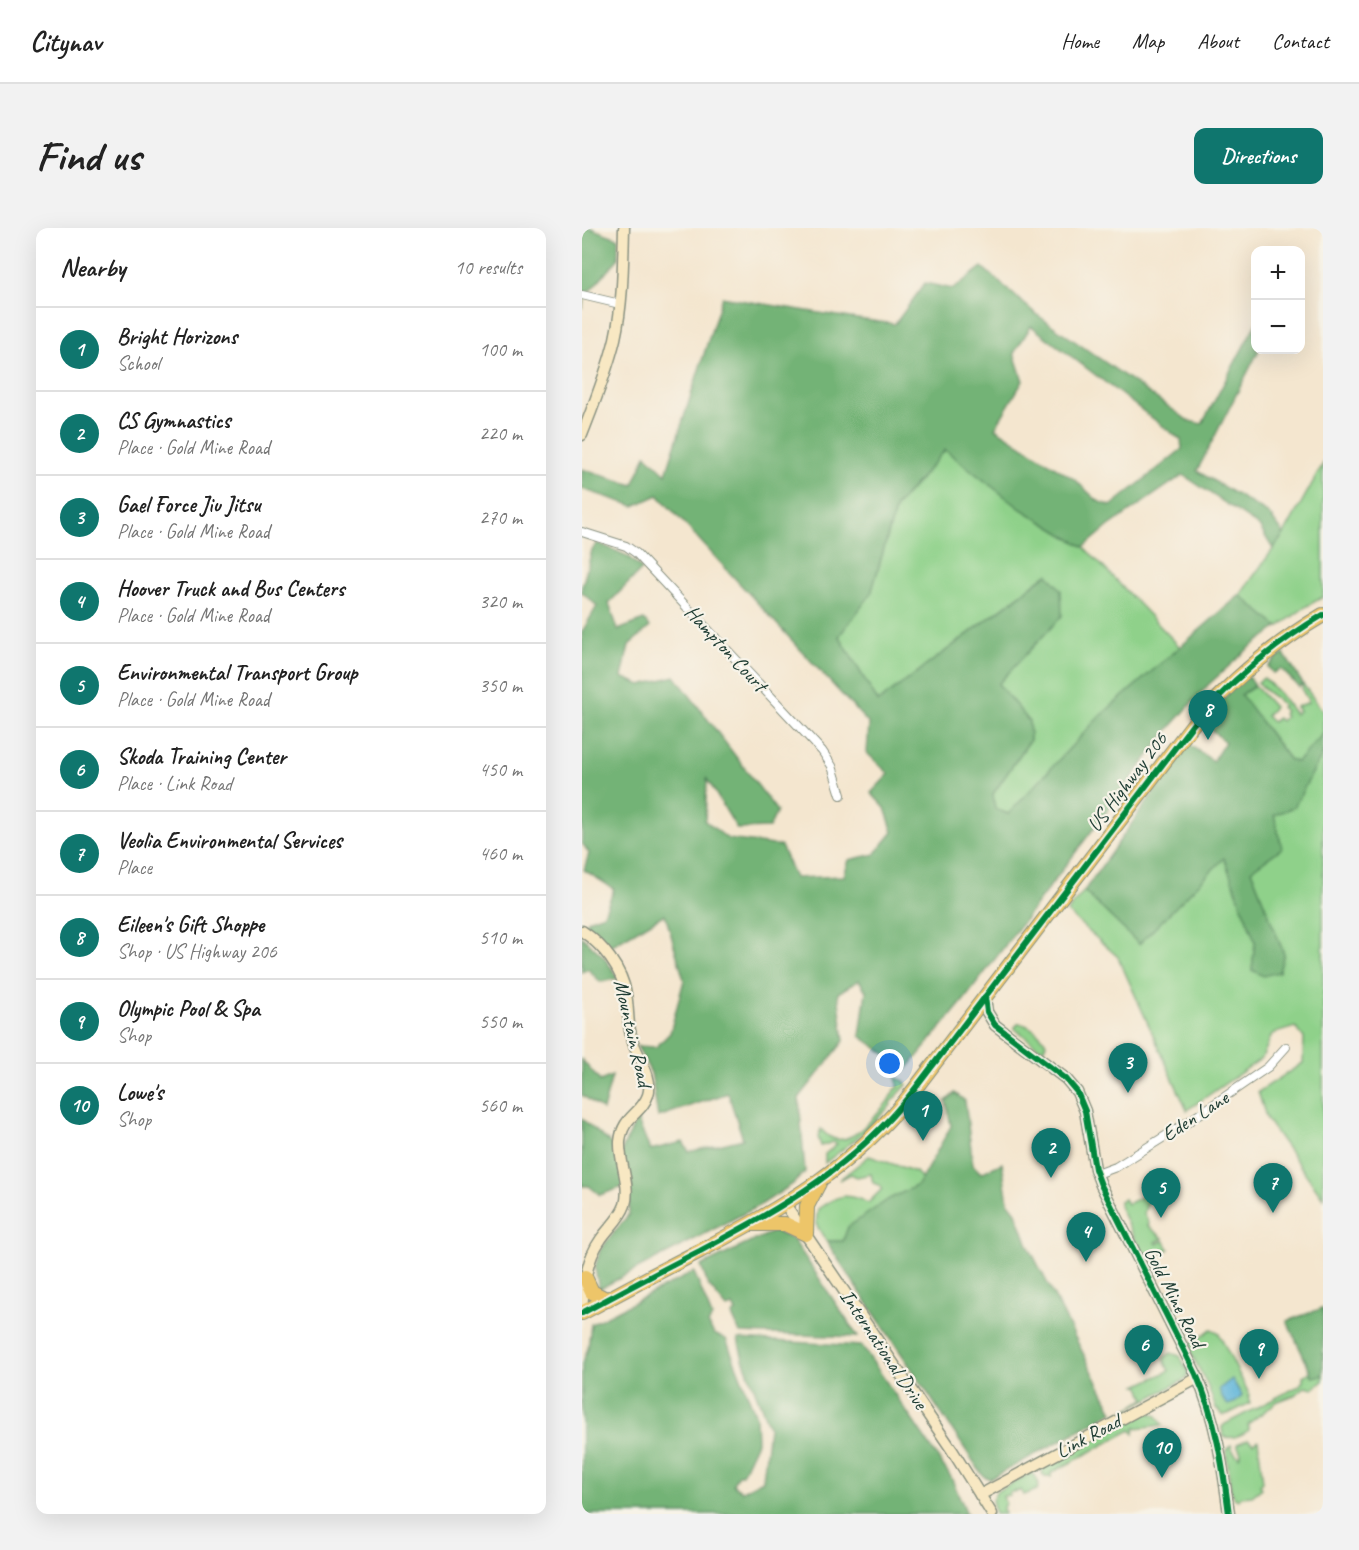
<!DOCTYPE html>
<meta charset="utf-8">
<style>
:root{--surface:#fff;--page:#f2f2f2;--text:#222;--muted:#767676;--line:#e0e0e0;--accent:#0f766e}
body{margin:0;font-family:Caveat,sans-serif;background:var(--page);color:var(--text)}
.controls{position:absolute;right:18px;top:18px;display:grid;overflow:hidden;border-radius:12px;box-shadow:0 6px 24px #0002}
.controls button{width:54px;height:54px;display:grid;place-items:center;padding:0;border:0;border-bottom:2px solid var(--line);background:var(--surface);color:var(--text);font:30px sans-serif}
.you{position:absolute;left:308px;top:836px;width:21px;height:21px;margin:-15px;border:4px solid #fff;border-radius:50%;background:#1a73e8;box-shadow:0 0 0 9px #1a73e833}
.badge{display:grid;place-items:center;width:39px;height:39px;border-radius:50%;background:var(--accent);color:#fff;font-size:20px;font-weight:700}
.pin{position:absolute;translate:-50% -50px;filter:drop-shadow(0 2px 3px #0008)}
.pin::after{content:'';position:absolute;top:32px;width:21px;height:18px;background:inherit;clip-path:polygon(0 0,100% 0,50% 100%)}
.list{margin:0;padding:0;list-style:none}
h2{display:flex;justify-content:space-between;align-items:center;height:78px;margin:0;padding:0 24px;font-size:26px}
h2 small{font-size:20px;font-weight:400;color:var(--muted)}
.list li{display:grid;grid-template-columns:39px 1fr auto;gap:18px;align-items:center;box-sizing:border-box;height:84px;padding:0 24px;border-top:2px solid var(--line)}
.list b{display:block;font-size:22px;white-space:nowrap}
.list p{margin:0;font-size:20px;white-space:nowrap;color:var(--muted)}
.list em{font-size:20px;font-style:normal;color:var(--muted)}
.map{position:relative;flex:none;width:741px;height:1286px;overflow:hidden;border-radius:12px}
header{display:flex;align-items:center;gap:36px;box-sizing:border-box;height:84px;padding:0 30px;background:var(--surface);border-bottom:2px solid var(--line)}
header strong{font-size:28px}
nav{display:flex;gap:33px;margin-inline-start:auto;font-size:21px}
.intro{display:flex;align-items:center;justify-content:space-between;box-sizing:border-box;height:144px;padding:0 36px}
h1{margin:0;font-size:42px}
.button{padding:15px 27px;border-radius:12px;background:var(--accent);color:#fff;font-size:21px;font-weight:700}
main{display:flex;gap:36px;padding:0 36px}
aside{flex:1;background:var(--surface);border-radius:12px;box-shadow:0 6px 24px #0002}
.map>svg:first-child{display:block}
.green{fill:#8fd18a;stroke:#57875f;stroke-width:1.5}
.forest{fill:#73b376;stroke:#497855;stroke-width:1.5;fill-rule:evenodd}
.water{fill:#5cb4d9;stroke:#3e7886;stroke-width:1.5}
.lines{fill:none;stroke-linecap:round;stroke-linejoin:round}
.street-casing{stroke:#8a9282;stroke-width:10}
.secondary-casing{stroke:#8a9282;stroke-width:13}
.highway-casing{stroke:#8a9282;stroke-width:16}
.street{stroke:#fff;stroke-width:8}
.secondary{stroke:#f8e8c3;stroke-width:10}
.highway{stroke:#edc569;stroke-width:14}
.cycleway-casing{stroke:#f7f3e8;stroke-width:10}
.cycleway{stroke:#00873e;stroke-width:6}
.labels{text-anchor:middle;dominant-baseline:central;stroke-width:4.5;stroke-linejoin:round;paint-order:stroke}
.street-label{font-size:21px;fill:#1f3d34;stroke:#f7f3e8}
</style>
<header>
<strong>Citynav</strong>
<nav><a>Home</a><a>Map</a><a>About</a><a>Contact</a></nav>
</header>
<div class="intro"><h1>Find us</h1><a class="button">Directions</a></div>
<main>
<aside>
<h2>Nearby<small>10 results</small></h2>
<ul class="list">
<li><span class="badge">1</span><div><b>Bright Horizons</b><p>School</p></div><em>100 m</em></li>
<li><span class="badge">2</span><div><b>CS Gymnastics</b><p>Place · Gold Mine Road</p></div><em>220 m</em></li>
<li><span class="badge">3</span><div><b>Gael Force Jiu Jitsu</b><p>Place · Gold Mine Road</p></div><em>270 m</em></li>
<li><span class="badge">4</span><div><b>Hoover Truck and Bus Centers</b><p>Place · Gold Mine Road</p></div><em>320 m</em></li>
<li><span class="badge">5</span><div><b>Environmental Transport Group</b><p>Place · Gold Mine Road</p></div><em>350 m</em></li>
<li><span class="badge">6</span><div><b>Skoda Training Center</b><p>Place · Link Road</p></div><em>450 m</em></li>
<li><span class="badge">7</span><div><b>Veolia Environmental Services</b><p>Place</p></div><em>460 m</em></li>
<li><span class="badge">8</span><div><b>Eileen's Gift Shoppe</b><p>Shop · US Highway 206</p></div><em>510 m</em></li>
<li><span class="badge">9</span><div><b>Olympic Pool &amp; Spa</b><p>Shop</p></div><em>550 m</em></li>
<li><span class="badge">10</span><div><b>Lowe's</b><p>Shop</p></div><em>560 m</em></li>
</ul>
</aside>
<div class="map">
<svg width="741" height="1286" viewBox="0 0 741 1286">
<rect width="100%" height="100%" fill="#f7f3e8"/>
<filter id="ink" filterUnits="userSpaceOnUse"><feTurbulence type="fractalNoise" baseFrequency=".0167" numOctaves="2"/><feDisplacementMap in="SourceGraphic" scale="12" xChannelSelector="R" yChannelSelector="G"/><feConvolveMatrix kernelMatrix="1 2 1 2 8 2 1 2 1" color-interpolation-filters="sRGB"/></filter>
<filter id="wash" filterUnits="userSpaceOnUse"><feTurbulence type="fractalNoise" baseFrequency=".008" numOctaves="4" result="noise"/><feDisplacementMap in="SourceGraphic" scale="24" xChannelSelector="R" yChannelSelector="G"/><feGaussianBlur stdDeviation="1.35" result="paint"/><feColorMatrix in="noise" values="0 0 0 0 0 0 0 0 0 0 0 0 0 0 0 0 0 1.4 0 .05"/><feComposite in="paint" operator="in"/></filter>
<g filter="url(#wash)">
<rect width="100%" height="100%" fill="#f4e6cf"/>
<g class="green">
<path d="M363,222L439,281L502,319L598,419L517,489L427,586L413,581L411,566L448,512L447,493L416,456L479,388L465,346L296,474L257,408L289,366L314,279Z"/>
<path d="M741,236V369L725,378L696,399L658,367L702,306Z"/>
<path d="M682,450L698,466L713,486L717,483L714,479L727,474L720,462L721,456L741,483V506L715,535L707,531L659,467L673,458L692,479L684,488L690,494L696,490L699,493L703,489L701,486L703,483L699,479L701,477C693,467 683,466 676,454Z"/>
<path d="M741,525V970L685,892L676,864L721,835L722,810L713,799L690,806L680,830L605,882L536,729L485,684L502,663L557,716L642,630L673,713L670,742L702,726L669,642L700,620L692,587L712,578Z"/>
<path d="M437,795C446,797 462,807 464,816L460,822L432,800Z"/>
<path d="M314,850L322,853L325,857L308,875L309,877L279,907L243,935V926L255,916L251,914L239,918L236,909L239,901C261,929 287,894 303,877C309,871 309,863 317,859Z"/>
<path d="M287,928L334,944L340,951L336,958L307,972L266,999L261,1013H244L234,996L236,981C255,967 264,964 286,975L300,961L299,958L291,955L289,946L275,949L269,946L257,952Z"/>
<path d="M563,967L566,973L562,985L567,995L566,998L581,1010L574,1014L575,1016L582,1012L587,1021L565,1032L561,1029L537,978L538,973L542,971L545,976Z"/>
<path d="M629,1101L636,1104L668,1168L666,1169L668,1175L646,1186L641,1187L634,1180L625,1156L608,1123V1115H611Z"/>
<path d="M589,1125L598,1128L606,1144L604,1151L533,1188L563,1171L558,1159L555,1158L587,1143L582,1132L583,1129Z"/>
<path d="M728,1144L731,1149L741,1147V1153L731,1161L723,1159L713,1167L696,1173L666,1196L667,1202C660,1207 650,1212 641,1208L640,1199L643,1196L717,1158L721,1153V1148Z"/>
<path d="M565,1183L575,1188L581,1197L553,1200L552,1206L549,1202L469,1245V1249H463L460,1245L461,1238Z"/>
<path d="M666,1211L671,1215L676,1212L681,1254L678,1257L680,1260L670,1268L659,1269L657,1272L652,1270L649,1263L644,1222L649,1217L651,1223L657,1229L659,1225L655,1216Z"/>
<path d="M449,1245L453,1248L457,1256L455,1262L442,1267L439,1262L434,1264L433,1263L427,1265V1267L421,1268L423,1275L421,1280L422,1286H413L410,1272L415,1263Z"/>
</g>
<g class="forest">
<path d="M0,0H8L36,10V31L3,68L0,80Z"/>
<path d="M400,39L454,86L607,193L620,196L673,97L674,122H677L615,243L687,286L702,306L691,321L677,298L601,247L527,298L502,319L439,281L363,222L314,278L289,366L257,408L296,474L466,346L479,362L480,388L416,456L447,493L448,512L411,566L413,581L426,586L517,489L658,367L696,399L666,421L626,457L586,502L382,772L325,841L278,808L284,763L277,752L256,765L262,813L217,870L223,944L211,956L180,976L17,1061L13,1040L18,1022L47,986V957L18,967L7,958H0V891L39,924L55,891L68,922L101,914L107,924L161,911L146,865L76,889L69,845L55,818L74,819L88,805L102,752L83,686L25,720L1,699L8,691L22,686L32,661L2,642L7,625L0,615V404L15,378L0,364V359L10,322L16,315L45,328L60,341L27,375L36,402L62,392L68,399L47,417L40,449L59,457L93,448L195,583L187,600L155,601L125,551L123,593L146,611L199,618L213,650L262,648L267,632L293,626L311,604L303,580L289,565L307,546L285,525L287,496L76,267L52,278L0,261V241L51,257L64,227L84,246L140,69L268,90L313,96L343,55L371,61ZM449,98L599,212L600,221L529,278L516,273L492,251L413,200L441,153L432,125Z"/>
<path d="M702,426L721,456L717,459L699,441L691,445L686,439L694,430Z"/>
<path d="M665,448L673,457L659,467L707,531L715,534L741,506V525L712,579L692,587L700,620L669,642L702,726L697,744L681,748L670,742L673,713L642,630L557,716L502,663L606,516L631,533L643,514L624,497V492L652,458Z"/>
<path d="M0,709L20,727L37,750L18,754L6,741L0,744Z"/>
<path d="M0,832L18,853L30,848L21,882L0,867Z"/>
<path d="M373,865L383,873L391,937L399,945L420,935L426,974L434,984L446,1017L531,1184L408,1251L401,1248L244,1013H261L266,999L307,971L336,957L369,898L364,873Z"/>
<path d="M192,1003L211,1011L276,1109L158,1105L150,1087L154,1084L151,1078L145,1080L126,1057L119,1038Z"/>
<path d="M112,1044L130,1089L126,1096L132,1106L144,1111L174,1188L175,1214L160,1246H156L151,1256L160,1263L181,1252L187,1199L161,1131L156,1111L280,1118L369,1249L385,1286H0V1136L6,1120L9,1096Z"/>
<path d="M741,1080V1147L731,1149L705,1093Z"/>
</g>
<path class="water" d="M650,1151L660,1168L654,1174L646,1177L642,1173L637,1161Z"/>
</g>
<g filter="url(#ink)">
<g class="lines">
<defs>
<g id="street">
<path d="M0,67L38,76"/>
<path d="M0,304L44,318L54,325L240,523L250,538L259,567"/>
<path d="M515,946L534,939L606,894L686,839L704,819"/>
</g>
<g id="secondary">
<path d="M0,207C12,176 25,144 33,111C41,75 41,37 42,0"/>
<path d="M0,703C21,717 40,741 44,766C47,781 45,796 50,811C55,828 72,849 66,867C60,886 40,888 38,914C37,935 49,956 43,977C38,991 27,999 19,1011C4,1032 2,1056 0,1081"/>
<path d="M403,769L405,784L413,797L484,851L495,864L503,883L513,941L519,957L614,1146C634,1191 641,1238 647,1286"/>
<path d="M203,976L370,1222L410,1286"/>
<path d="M398,1267L616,1150"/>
</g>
<g id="highway">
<path d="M171,996H203L224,1006L225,978L237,955"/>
<path d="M3,1049L10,1064L26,1072"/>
<path d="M0,1085C39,1064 78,1043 118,1023C204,977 271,940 332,862L612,495C649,453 692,416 741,387"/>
</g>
</defs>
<use href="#street" class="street-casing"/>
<use href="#secondary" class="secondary-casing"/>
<use href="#highway" class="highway-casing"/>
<use href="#street" class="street"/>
<use href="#secondary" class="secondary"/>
<use href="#highway" class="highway"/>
<defs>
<g id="cycleway">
<path d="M403,769L405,784L413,797L484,851L495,864L503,883L513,941L519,957L614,1146C634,1191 641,1238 647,1286"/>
<path d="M0,1085C39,1064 78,1043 118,1023C204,977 271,940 332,862L612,495C649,453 692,416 741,387"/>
</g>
</defs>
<use href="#cycleway" class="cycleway-casing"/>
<use href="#cycleway" class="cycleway"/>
</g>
</g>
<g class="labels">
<g class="street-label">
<text transform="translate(144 420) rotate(47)">Hampton Court</text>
<text transform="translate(545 554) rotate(-53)">US Highway 206</text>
<text transform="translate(51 805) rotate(77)">Mountain Road</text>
<text transform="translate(613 888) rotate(-33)">Eden Lane</text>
<text transform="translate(593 1069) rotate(63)">Gold Mine Road</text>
<text transform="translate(302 1121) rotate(56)">International Drive</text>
<text transform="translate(506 1208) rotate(-28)">Link Road</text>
</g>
</g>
</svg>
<div class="controls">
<button>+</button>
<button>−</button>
</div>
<div class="you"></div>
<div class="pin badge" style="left:341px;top:913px">1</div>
<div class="pin badge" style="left:469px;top:950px">2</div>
<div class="pin badge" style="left:546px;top:865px">3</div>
<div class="pin badge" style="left:504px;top:1034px">4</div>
<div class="pin badge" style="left:579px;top:990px">5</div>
<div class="pin badge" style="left:562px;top:1147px">6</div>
<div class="pin badge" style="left:691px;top:985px">7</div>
<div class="pin badge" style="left:626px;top:512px">8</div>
<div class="pin badge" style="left:677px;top:1151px">9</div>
<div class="pin badge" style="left:580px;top:1250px">10</div>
</div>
</main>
